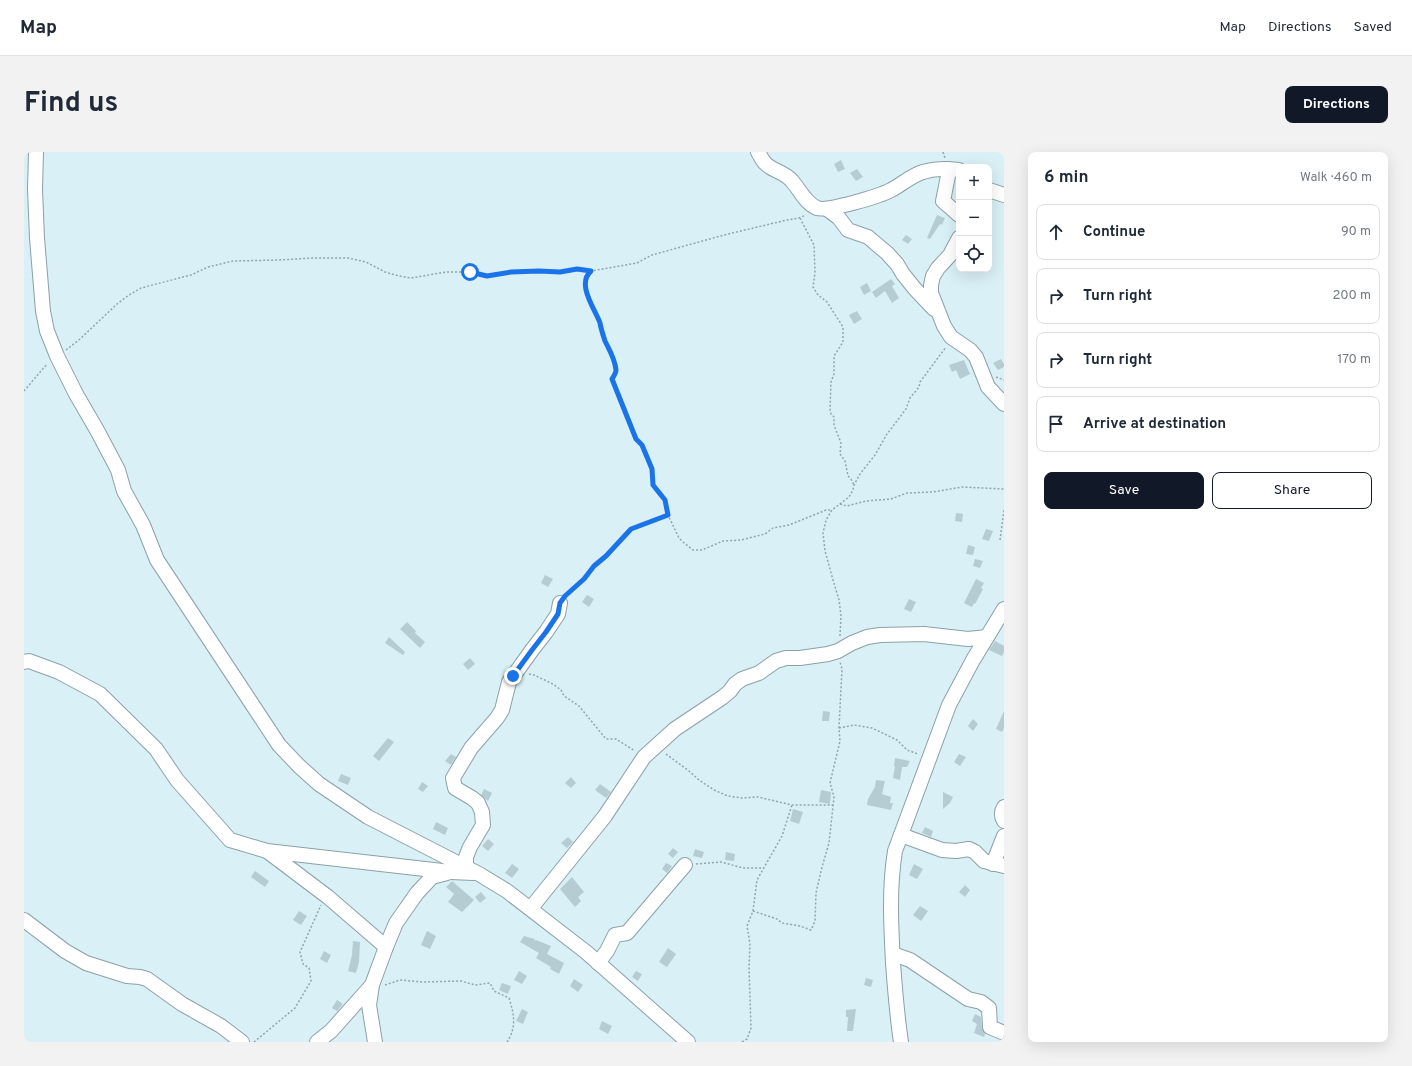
<!DOCTYPE html>
<meta charset="utf-8">
<style>
:root{--surface:#fff;--page:#f2f2f3;--text:#1f2937;--muted:#747a83;--line:#e0e1e3;--accent:#111827}
body{margin:0;font-family:Overpass,sans-serif;background:var(--page);color:var(--text)}
.controls{position:absolute;right:12px;top:12px;display:grid;overflow:hidden;border-radius:8px;box-shadow:0 4px 16px #0002}
.controls button{width:36px;height:36px;display:grid;place-items:center;padding:0;border:0;border-bottom:1px solid var(--line);background:var(--surface);color:var(--text);font:20px sans-serif}
.stop{position:absolute;width:12px;height:12px;margin:-9px;border:3px solid #1a73e8;border-radius:50%;background:#fff}
.stop.end{background:#1a73e8;border-color:#fff;box-shadow:0 1px 4px #0008}
.list{margin:0;padding:0;list-style:none}
h2{display:flex;justify-content:space-between;align-items:center;height:52px;margin:0;padding:0 16px;font-size:17px}
h2 small{font-size:13px;font-weight:400;color:var(--muted)}
.list li{display:grid;grid-template-columns:26px 1fr auto;gap:12px;align-items:center;box-sizing:border-box;height:56px;margin:0 8px 8px;padding:0 8px;border:1px solid var(--line);border-radius:8px}
.list b{display:block;font-size:15px;white-space:nowrap}
.list em{font-size:13px;font-style:normal;color:var(--muted)}
.actions{display:flex;gap:8px;padding:12px 16px}
.actions a{flex:1;padding:9px 0;border:1px solid var(--accent);border-radius:8px;text-align:center;font-size:14px;color:var(--accent)}
.actions .main{background:var(--accent);color:#fff}
.icon{flex:none;width:22px;height:22px;fill:none;stroke:currentColor;stroke-width:2;stroke-linecap:round;stroke-linejoin:round}
.map{position:relative;flex:none;width:980px;height:890px;overflow:hidden;border-radius:8px}
header{display:flex;align-items:center;gap:24px;box-sizing:border-box;height:56px;padding:0 20px;background:var(--surface);border-bottom:1px solid var(--line)}
header strong{font-size:19px}
nav{display:flex;gap:22px;margin-inline-start:auto;font-size:14px}
.intro{display:flex;align-items:center;justify-content:space-between;box-sizing:border-box;height:96px;padding:0 24px}
h1{margin:0;font-size:28px}
.button{padding:10px 18px;border-radius:8px;background:var(--accent);color:#fff;font-size:14px;font-weight:700}
main{display:flex;gap:24px;padding:0 24px}
aside{flex:1;background:var(--surface);border-radius:8px;box-shadow:0 4px 16px #0002}
.map>svg:first-child{display:block}
.building{fill:#b5ccd3}
.lines{fill:none;stroke-linecap:round;stroke-linejoin:round}
.minor-casing{stroke:#8ba1a7;stroke-width:16}
.path{stroke:#93a5aa;stroke-width:1.5;stroke-dasharray:2 2;stroke-linecap:butt}
.minor{stroke:#fff;stroke-width:14}
.route{stroke:#1a73e8;stroke-width:5}
</style>
<header>
<strong>Map</strong>
<nav><a>Map</a><a>Directions</a><a>Saved</a></nav>
</header>
<div class="intro"><h1>Find us</h1><a class="button">Directions</a></div>
<main>
<div class="map">
<svg width="980" height="890" viewBox="0 0 980 890">
<rect width="100%" height="100%" fill="#d9f0f7"/>
<g class="building">
<path d="M817,8L821,17L814,20L810,12Z"/>
<path d="M833,17L839,25L832,29L826,21Z"/>
<path d="M913,63L921,66L918,73L916,72L906,87L903,86Z"/>
<path d="M882,83L888,87L884,92L878,88Z"/>
<path d="M867,127L871,132L868,134L875,146L868,151L861,139L852,146L848,140Z"/>
<path d="M843,131L847,139L840,143L836,135Z"/>
<path d="M833,159L838,167L830,172L825,163Z"/>
<path d="M977,207L980,212V215L974,218L969,211Z"/>
<path d="M940,208L946,222L936,227L932,218L928,220L925,213Z"/>
<path d="M932,361L939,362L938,370L931,369Z"/>
<path d="M962,377L969,379L965,389L958,387Z"/>
<path d="M944,393L951,395L949,403L942,402Z"/>
<path d="M951,407L959,409L956,416L949,414Z"/>
<path d="M521,423L529,427L524,435L517,431Z"/>
<path d="M952,427L960,431L957,436L959,437L951,452L950,451L948,455L940,451Z"/>
<path d="M563,443L570,447L565,455L558,450Z"/>
<path d="M885,447L892,450L887,460L880,457Z"/>
<path d="M383,470L392,479L391,481L401,490L396,496L376,477Z"/>
<path d="M365,485L381,500L379,503L361,491Z"/>
<path d="M971,489L980,494V500L978,504L965,498Z"/>
<path d="M446,506L451,512L444,518L439,512Z"/>
<path d="M799,559L806,560L805,569H798Z"/>
<path d="M980,559V576L978,580L972,577Z"/>
<path d="M949,567L954,572L949,579L944,574Z"/>
<path d="M364,586L370,590L355,609L349,604Z"/>
<path d="M427,602L432,605L427,613L421,609Z"/>
<path d="M935,602L942,605L936,614L930,610Z"/>
<path d="M871,606L886,609L883,615H878L876,628L869,626L871,614H870Z"/>
<path d="M317,622L327,626L324,633L314,629Z"/>
<path d="M547,625L552,631L547,636L541,631Z"/>
<path d="M852,628L861,629L858,642L867,645L866,651H869L867,658L843,653L844,647L851,635Z"/>
<path d="M398,630L404,634L399,640L394,637Z"/>
<path d="M576,632L587,640L582,646L571,638Z"/>
<path d="M460,637L468,641L464,649L457,643Z"/>
<path d="M797,638L807,640L806,652L795,650Z"/>
<path d="M919,640L929,645L926,651L919,657Z"/>
<path d="M769,657L779,660L775,672L766,669Z"/>
<path d="M412,670L424,676L421,683L409,677Z"/>
<path d="M901,675L909,679L907,685L898,681Z"/>
<path d="M544,685L549,690L543,696L537,691Z"/>
<path d="M464,687L470,692L464,699L458,694Z"/>
<path d="M649,696L654,700L649,706L644,702Z"/>
<path d="M671,697L680,700L678,706L669,704Z"/>
<path d="M702,700L711,702L710,709L701,708Z"/>
<path d="M642,711L648,714L643,721L638,717Z"/>
<path d="M488,712L495,717L488,726L481,721Z"/>
<path d="M890,712L899,717L893,727L885,723Z"/>
<path d="M231,719L245,729L241,735L227,725Z"/>
<path d="M548,725L560,740L554,745L557,749L551,755L536,737Z"/>
<path d="M428,729L450,748L438,760L424,750L430,742L422,735Z"/>
<path d="M941,733L946,738L941,745L935,740Z"/>
<path d="M457,740L462,746L456,751L451,745Z"/>
<path d="M896,754L904,759L897,769L889,763Z"/>
<path d="M275,759L283,764L277,773L269,768Z"/>
<path d="M403,779L412,784L406,797L397,793Z"/>
<path d="M500,784L511,787L510,789L512,788L527,794L523,802L540,811L535,822L526,817L527,815L512,806L515,801L496,790Z"/>
<path d="M329,789L336,790L335,810L332,821L324,819L328,803Z"/>
<path d="M644,796L652,802L643,815L635,810Z"/>
<path d="M300,799L307,803L303,811L296,807Z"/>
<path d="M495,819L503,824L498,832L490,828Z"/>
<path d="M612,819L618,822L614,829L608,825Z"/>
<path d="M842,826L849,828L847,835L840,833Z"/>
<path d="M550,827L559,833L554,840L546,834Z"/>
<path d="M478,831L487,834L484,842L475,838Z"/>
<path d="M313,848L319,852L313,859L308,856Z"/>
<path d="M498,857L504,860L499,872L492,869Z"/>
<path d="M832,857L829,879H823L824,865H822V858Z"/>
<path d="M951,862L957,865L958,876L961,882L960,885L950,881L953,872L948,869Z"/>
<path d="M578,869L588,874L584,882L575,877Z"/>
</g>
<g class="lines">
<defs>
<g id="minor">
<path d="M12,0L11,37L13,86L19,159L23,179L33,204L52,242L74,280L94,318L100,339L119,373L133,408L255,593L275,614L295,632L344,665L455,722L483,739L562,800L664,890"/>
<path d="M734,0C736,3 738,8 741,11C748,19 761,20 768,29C776,38 781,51 793,56C803,60 856,44 867,38C877,33 888,23 899,20C911,16 923,17 935,18"/>
<path d="M924,17V24L919,49L935,63"/>
<path d="M965,38L980,43"/>
<path d="M803,57L815,66L824,78L844,85L863,101L873,112L879,122L891,137L910,157"/>
<path d="M935,86L926,103L914,116L909,124L907,133V141L920,174L927,185L946,198L952,205L964,235L980,252"/>
<path d="M0,510L5,509L35,520L76,542L132,597L153,628L206,688L243,699L427,720L449,721"/>
<path d="M980,655C977,660 977,664 980,669"/>
<path d="M877,683L918,698L932,699L945,697L951,700L960,709L980,714"/>
<path d="M243,699L304,745L362,795"/>
<path d="M969,712L980,684"/>
<path d="M442,715V705L446,695L459,673L458,660L454,651L448,646L431,636L429,626L447,596L473,566L478,558L485,530L508,498L522,480L534,462L536,451"/>
<path d="M507,756L581,664L620,605L651,577L699,545L706,539L711,532L718,527L735,521L752,509L762,506H776L804,502L814,499L828,491L843,485L856,483L900,482L944,487L963,485"/>
<path d="M0,768L41,799L62,811L103,824L116,825L123,827L158,852L197,874L218,890"/>
<path d="M869,802L886,808L944,847L957,850L965,856L966,875L980,881"/>
<path d="M574,811L583,799L591,783L603,781L661,713"/>
<path d="M293,890L307,879L348,833"/>
<path d="M351,890L345,853L348,833L362,795L372,771L393,741L408,725L423,721"/>
<path d="M877,890C873,864 871,838 869,811C867,773 865,736 871,699L925,553L949,508L980,457"/>
</g>
</defs>
<use href="#minor" class="minor-casing"/>
<g class="path">
<path d="M919,0L921,6"/>
<path d="M776,66L790,93L791,121L789,135L794,143L803,150L819,175V190L810,204V222L807,230L806,257L807,262L810,265V273L817,291L816,302L821,309L824,324L827,327L830,333"/>
<path d="M567,119C552,132 571,156 576,171C577,177 579,183 581,189C587,202 596,212 589,227L612,287L618,293L628,317L629,333L641,348L644,363L655,386L659,390L669,398H678L699,389L717,388L741,382L749,376L765,373L802,358H808"/>
<path d="M42,198L56,187L93,152L105,143L117,136L167,123L184,115L209,109L255,108L288,106H324L342,110L361,120L375,124L387,126L422,120H446L463,124L487,120L515,119L536,120L553,117L567,119L613,111L628,103L700,83L763,68L775,66L782,63"/>
<path d="M972,225L980,228"/>
<path d="M0,239L23,212"/>
<path d="M816,352L823,354L842,349L867,347L883,341L909,340L938,335L980,337"/>
<path d="M976,388L980,358"/>
<path d="M543,442L560,427L570,414L582,404L607,377L643,363"/>
<path d="M816,484L817,464L815,448L809,428L801,399L799,381L802,368L808,358L825,345L829,338L830,333L836,322L851,303L863,282L882,257L886,246L895,235L896,230L922,195"/>
<path d="M505,522L510,523L529,532L537,538L540,544L555,554L582,587H592L611,599"/>
<path d="M815,576L830,573L848,576L873,588L883,598L894,602"/>
<path d="M642,602L665,619L675,628L690,638L704,644L718,646L734,645L768,653H809"/>
<path d="M672,712L697,710L719,716H739"/>
<path d="M729,759L753,767L758,771L776,774L787,778L791,769L792,741L798,715L805,691L810,645L806,631L816,589L815,576L818,517L816,510"/>
<path d="M361,833L376,828L399,830L437,829L451,833L466,831L470,839L485,846C490,862 493,875 483,890"/>
<path d="M230,890L271,856L287,829L285,816L279,812L276,800L297,753"/>
<path d="M718,890L723,887L727,876L725,816L726,792L723,774L729,759L733,728L758,684L768,653"/>
</g>
<use href="#minor" class="minor"/>
</g>
<g class="lines">
<path class="route" d="M446,120L463,124L487,120L515,119L536,120L553,117L567,119C552,132 571,157 576,171C577,177 579,183 581,189C586,199 591,207 592,218C592,221 590,224 588,227L612,287L618,293L628,317L629,333L641,348L644,363L607,377L582,404L570,414L560,427L541,444L536,451L534,462L522,480L508,498L489,524"/>
</g>
</svg>
<div class="controls">
<button>+</button>
<button>−</button>
<button><svg class="icon" aria-label="locate" viewBox="0 0 24 24"><circle cx="12" cy="12" r="6"/><path d="M12 2v4M12 18v4M2 12h4M18 12h4"/></svg></button>
</div>
<div class="stop" style="left:446px;top:120px"></div>
<div class="stop end" style="left:489px;top:524px"></div>
</div>
<aside>
<h2>6 min<small>Walk · 460 m</small></h2>
<ul class="list">
<li><svg class="icon" aria-label="ahead" viewBox="0 0 24 24"><path d="M12 20V5M6 11l6-6 6 6"/></svg><div><b>Continue</b></div><em>90 m</em></li>
<li><svg class="icon" aria-label="right" viewBox="0 0 24 24"><path d="M7 20v-9h11M14 6l5 5-5 5"/></svg><div><b>Turn right</b></div><em>200 m</em></li>
<li><svg class="icon" aria-label="right" viewBox="0 0 24 24"><path d="M7 20v-9h11M14 6l5 5-5 5"/></svg><div><b>Turn right</b></div><em>170 m</em></li>
<li><svg class="icon" aria-label="arrive" viewBox="0 0 24 24"><path d="M6 21V4h12l-3 4 3 4H6"/></svg><div><b>Arrive at destination</b></div></li>
</ul>
<div class="actions"><a class="main">Save</a><a>Share</a></div>
</aside>
</main>
